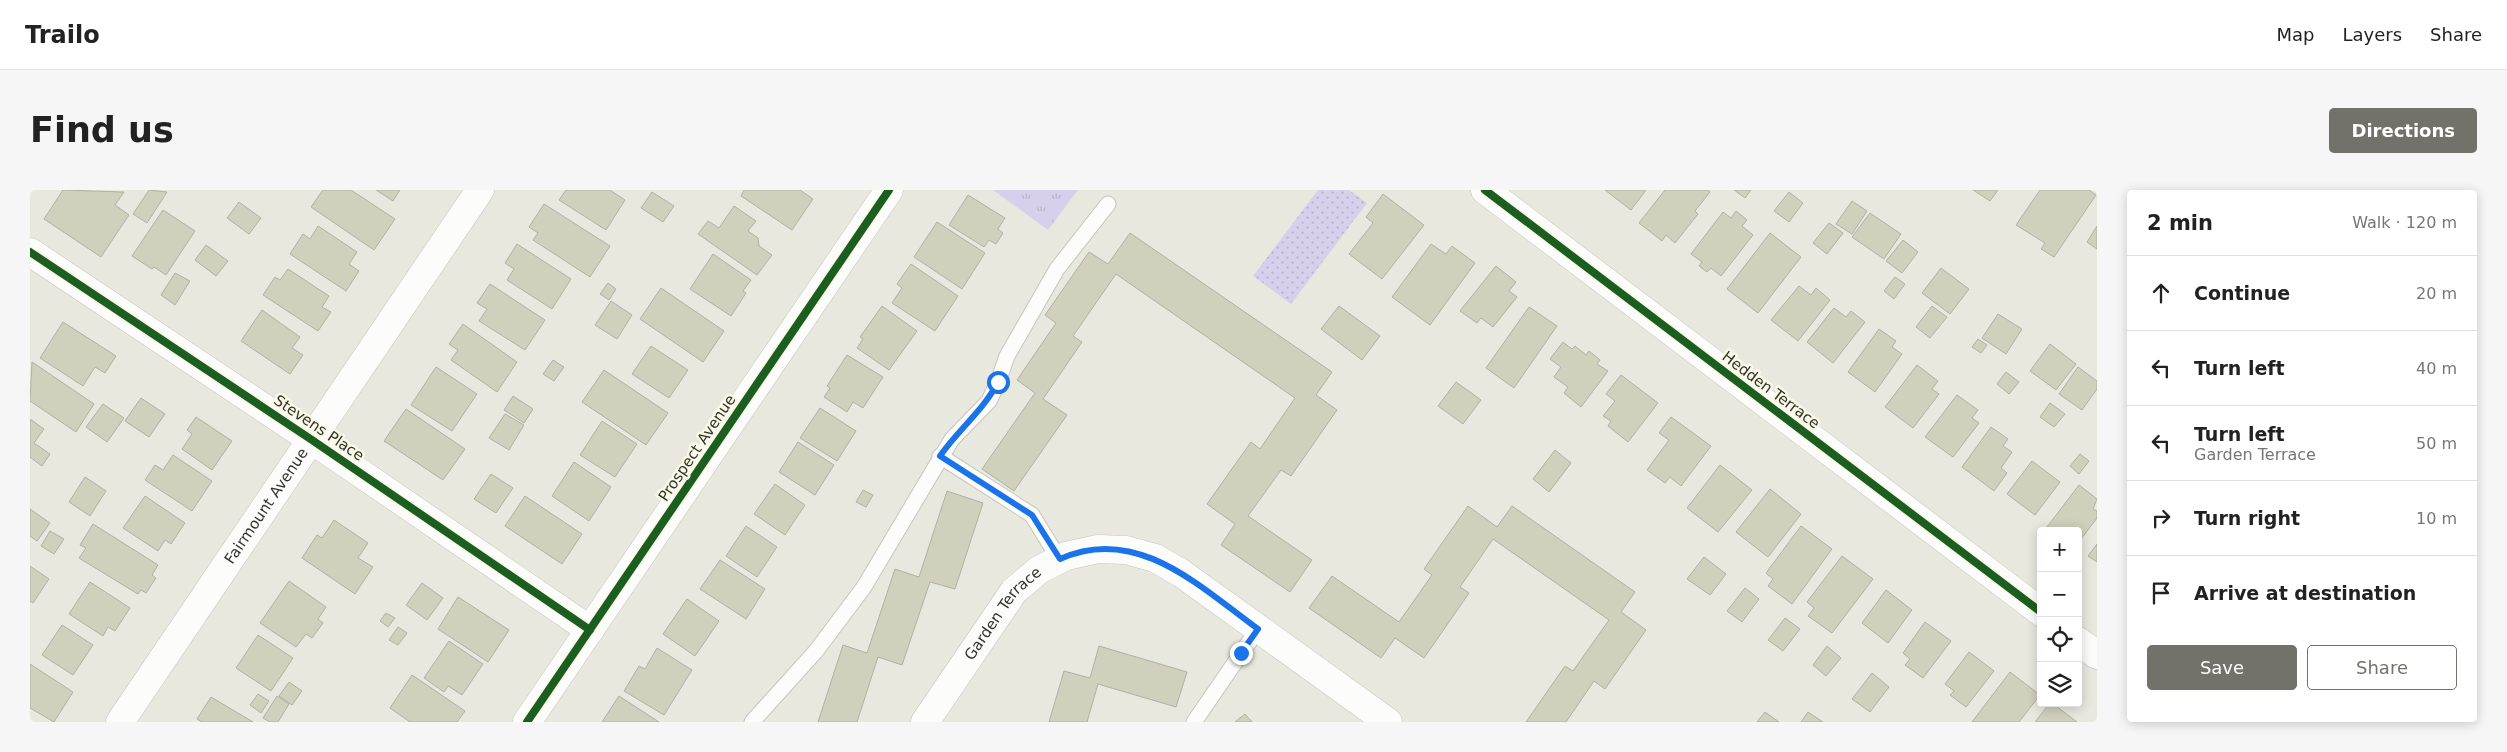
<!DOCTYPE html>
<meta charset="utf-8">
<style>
:root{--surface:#fff;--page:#f6f6f6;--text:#222;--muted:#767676;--line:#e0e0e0;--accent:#73726a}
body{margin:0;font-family:"DejaVu Sans",sans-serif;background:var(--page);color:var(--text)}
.controls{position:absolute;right:15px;bottom:15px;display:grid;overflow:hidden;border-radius:5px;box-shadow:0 2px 12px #0003}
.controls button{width:45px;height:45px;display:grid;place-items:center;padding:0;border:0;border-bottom:1px solid var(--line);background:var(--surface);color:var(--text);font:25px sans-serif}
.stop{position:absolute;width:15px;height:15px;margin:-11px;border:4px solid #1a73e8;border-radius:50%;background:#fff}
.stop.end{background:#1a73e8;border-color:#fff;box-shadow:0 1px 5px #0008}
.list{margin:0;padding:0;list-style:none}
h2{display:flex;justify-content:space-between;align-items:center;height:65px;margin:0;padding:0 20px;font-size:21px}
h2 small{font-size:16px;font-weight:400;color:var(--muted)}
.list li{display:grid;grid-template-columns:32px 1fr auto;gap:15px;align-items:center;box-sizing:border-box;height:75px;padding:0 20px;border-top:1px solid var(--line)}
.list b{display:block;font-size:19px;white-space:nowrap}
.list p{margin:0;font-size:16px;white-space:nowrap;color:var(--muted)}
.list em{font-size:16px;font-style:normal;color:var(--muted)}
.actions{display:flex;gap:10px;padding:15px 20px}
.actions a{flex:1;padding:11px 0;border:1px solid var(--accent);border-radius:5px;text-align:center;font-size:18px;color:var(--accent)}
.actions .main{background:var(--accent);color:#fff}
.icon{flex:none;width:28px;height:28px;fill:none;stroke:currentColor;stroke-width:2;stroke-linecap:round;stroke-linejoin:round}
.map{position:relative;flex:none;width:2067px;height:532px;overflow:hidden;border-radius:5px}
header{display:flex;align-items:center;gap:30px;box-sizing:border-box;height:70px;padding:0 25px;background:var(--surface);border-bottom:1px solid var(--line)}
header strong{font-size:24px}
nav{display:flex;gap:28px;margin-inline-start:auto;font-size:18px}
.intro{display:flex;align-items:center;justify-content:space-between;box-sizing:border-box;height:120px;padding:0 30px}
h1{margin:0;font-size:35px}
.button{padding:12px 22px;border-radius:5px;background:var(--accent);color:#fff;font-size:18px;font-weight:700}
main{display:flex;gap:30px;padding:0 30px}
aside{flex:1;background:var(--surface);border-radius:5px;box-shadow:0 2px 12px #0003}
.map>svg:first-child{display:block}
.grass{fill:url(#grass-tufts)}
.park{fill:url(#park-dots)}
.building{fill:#d1d0bc;stroke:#b0b0a8}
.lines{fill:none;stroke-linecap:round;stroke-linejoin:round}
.service-casing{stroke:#c6c5be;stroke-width:17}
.minor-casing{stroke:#c6c5be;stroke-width:29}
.service{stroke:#fcfcfa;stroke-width:15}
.minor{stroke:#fcfcfa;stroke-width:28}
.cycleway-casing{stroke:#faf9e7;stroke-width:11}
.cycleway{stroke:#1b5e20;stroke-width:8}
.route{stroke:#1a73e8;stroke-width:6}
.labels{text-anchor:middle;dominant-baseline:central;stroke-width:5;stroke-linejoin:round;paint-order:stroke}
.street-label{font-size:15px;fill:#33332c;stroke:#faf9e7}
</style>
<header>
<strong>Trailo</strong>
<nav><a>Map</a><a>Layers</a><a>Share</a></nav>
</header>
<div class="intro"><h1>Find us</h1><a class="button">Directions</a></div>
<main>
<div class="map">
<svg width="2067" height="532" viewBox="0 0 2067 532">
<defs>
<pattern id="grass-tufts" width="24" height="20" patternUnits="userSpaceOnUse" patternTransform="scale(1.25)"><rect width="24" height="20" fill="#d8cfec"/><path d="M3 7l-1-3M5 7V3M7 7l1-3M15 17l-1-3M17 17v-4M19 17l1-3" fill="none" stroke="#bab2cb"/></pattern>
<pattern id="park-dots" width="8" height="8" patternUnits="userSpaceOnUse" patternTransform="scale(1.25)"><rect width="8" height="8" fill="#d8cfec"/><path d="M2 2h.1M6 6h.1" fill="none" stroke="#bab2cb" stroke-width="1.8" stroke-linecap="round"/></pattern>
</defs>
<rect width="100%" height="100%" fill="#e9e8de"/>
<path class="grass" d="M963,0H1048L1018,40Z"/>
<path class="park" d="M1288,0H1319L1337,13L1261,114L1223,86Z"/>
<g class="building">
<path d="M33,0L94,2L85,15L99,25L71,67L14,29Z"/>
<path d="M119,0L137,2L117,33L103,24Z"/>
<path d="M293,0H321L365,29L344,60L281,17Z"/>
<path d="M346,0H370L363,11Z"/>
<path d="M536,0H580L595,10L576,40L529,10Z"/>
<path d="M714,0H770L783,9L762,40L711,6Z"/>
<path d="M1575,0H1616L1601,20Z"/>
<path d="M1635,0H1678L1680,2L1665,21L1668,24L1645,53L1636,45L1632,51L1609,33Z"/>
<path d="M1704,0H1721L1715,8Z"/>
<path d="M1943,0H1968L1960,11Z"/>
<path d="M2010,0H2059L2066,5L2024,67L2011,59L2015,53L1986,35Z"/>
<path d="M622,2L644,16L633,32L611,18Z"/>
<path d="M1759,2L1773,13L1759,32L1744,21Z"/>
<path d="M1353,4L1394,35L1352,89L1319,64L1343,33L1336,27Z"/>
<path d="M938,5L975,28L968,39L973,43L966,54L959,50L954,57L919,35Z"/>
<path d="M1822,11L1837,21L1822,44L1806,34Z"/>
<path d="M209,12L231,28L219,44L197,28Z"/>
<path d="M514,14L580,56L560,87L503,50L508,43L499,37Z"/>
<path d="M704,16L726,31L718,41L728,48L729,56L742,65L727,85L668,44L678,31L689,38Z"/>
<path d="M133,20L165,41L136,85L124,77L122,79L102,66Z"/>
<path d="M1706,21L1717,30L1712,36L1723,45L1691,86L1681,78L1677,82L1669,76L1672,72L1661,64L1693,22L1701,28Z"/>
<path d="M1840,23L1871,44L1854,69L1822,47Z"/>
<path d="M907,32L955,63L932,99L884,67Z"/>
<path d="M1799,33L1813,43L1797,64L1783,53Z"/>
<path d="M288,36L327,62L319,74L329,81L316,101L260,64L273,44L280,49Z"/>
<path d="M2067,36V59L2057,52Z"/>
<path d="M1100,43L1302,182L1286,205L1307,220L1261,286L1251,280L1218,326L1282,370L1260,402L1191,355L1205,334L1177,314L1221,252L1230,259L1265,208L1086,84L1043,146L1052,152L1013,209L1037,225L984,301L952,279L1005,203L987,190L1026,133L1015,125L1059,62L1078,74Z"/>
<path d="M1740,43L1771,67L1728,123L1697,99Z"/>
<path d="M1873,50L1888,62L1872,83L1856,71Z"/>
<path d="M487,54L541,89L522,119L477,90L484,79L475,73Z"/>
<path d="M1401,54L1416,64L1422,56L1445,73L1400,135L1362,107Z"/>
<path d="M176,55L198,71L186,86L165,70Z"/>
<path d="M683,64L721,90L713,101L716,103L701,126L660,99Z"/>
<path d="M881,74L928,106L905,141L862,113L872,98L867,94Z"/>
<path d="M1466,76L1486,92L1479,101L1487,107L1463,137L1451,128L1447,133L1430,121Z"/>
<path d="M1911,78L1939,99L1920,124L1892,103Z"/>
<path d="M258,79L299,106L292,117L301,122L288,141L233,105L245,87L250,90Z"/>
<path d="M145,83L160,91L145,115L131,105Z"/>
<path d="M1865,87L1875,94L1864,109L1854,101Z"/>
<path d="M578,93L586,99L579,110L570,104Z"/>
<path d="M460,94L515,130L495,160L449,131L457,119L447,113Z"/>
<path d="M1769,96L1781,105L1786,98L1800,110L1768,151L1741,130Z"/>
<path d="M631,98L694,141L673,172L610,129Z"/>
<path d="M581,111L602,125L587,149L565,135Z"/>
<path d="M852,116L887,141L859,180L827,158L833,149L830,147Z"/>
<path d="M1309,116L1350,146L1332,170L1291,139Z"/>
<path d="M1902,116L1917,127L1900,148L1886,137Z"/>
<path d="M1499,117L1527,136L1484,198L1456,178Z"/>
<path d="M1804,118L1816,127L1821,121L1835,132L1803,173L1777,152Z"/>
<path d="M232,120L270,147L262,158L273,165L260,184L211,151Z"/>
<path d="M1968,124L1992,139L1976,164L1952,148Z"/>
<path d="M33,132L86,166L75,183L65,177L53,196L10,168Z"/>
<path d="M433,134L487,172L467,202L421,170L428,160L419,154Z"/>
<path d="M1849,139L1866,151L1862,157L1872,164L1845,202L1818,182Z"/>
<path d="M1948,149L1957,155L1951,163L1942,157Z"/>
<path d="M1533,152L1542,159L1545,156L1556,165L1559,161L1570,170L1567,174L1578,181L1551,217L1534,203L1538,197L1524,187L1531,177L1520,169Z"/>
<path d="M2020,154L2046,174L2026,200L2000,181Z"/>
<path d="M621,156L658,180L639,208L602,184Z"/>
<path d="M817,165L853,187L833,218L823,212L817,222L794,207L800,198L797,196Z"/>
<path d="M523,170L534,177L524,191L513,184Z"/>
<path d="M2,172L64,214L46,242L0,211Z"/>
<path d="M1887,175L1908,191L1902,199L1909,204L1883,238L1855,217Z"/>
<path d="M406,177L447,204L422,241L381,215Z"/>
<path d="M2048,177L2067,191V199L2052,220L2029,204Z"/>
<path d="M574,180L638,223L616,255L552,212Z"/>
<path d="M1976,182L1989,192L1979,204L1967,194Z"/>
<path d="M1591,185L1628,213L1598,252L1578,236L1581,231L1573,226L1585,211L1576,204Z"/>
<path d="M1426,192L1451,210L1433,234L1408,216Z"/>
<path d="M1927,205L1948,220L1942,228L1949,233L1923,267L1895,247Z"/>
<path d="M483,206L503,219L494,233L474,220Z"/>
<path d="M111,208L135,224L119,247L95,231Z"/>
<path d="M2020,213L2035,224L2024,237L2010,227Z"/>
<path d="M73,214L94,228L77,252L56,237Z"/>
<path d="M790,218L826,241L807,271L770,248Z"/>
<path d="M376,219L435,259L413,290L354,251Z"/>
<path d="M475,224L494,235L479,260L459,248Z"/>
<path d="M166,227L202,251L182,280L152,259L162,244L157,240Z"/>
<path d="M1641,227L1681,256L1651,296L1640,287L1635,293L1617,280L1639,250L1629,243Z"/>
<path d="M0,229L14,239L4,253L20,264L12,276L0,267Z"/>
<path d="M572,231L607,254L585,287L550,265Z"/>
<path d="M1961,237L1978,249L1973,256L1982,262L1971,278L1977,283L1964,301L1932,277Z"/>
<path d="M768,252L804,275L785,305L749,282Z"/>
<path d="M1525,260L1541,273L1519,302L1503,289Z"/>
<path d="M2050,264L2059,271L2049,284L2040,276Z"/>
<path d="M143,265L182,291L162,321L115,290L125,275L133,280Z"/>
<path d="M2002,271L2030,292L2005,325L1977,304Z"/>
<path d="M544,272L581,297L559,331L522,306Z"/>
<path d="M1690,275L1722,300L1688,342L1657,318Z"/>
<path d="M461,284L483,298L466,323L444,309Z"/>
<path d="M55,287L76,301L60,326L39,312Z"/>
<path d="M745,294L775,315L755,345L724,324Z"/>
<path d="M2049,295L2067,309L2063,319L2067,321V328L2048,353V341H2021L2017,337Z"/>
<path d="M1740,299L1771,324L1738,367L1706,342Z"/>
<path d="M833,300L843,305L836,317L826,312Z"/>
<path d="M917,301L953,313L925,399L900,392L872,475L848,467L827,532H788L813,455L837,463L865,379L889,387Z"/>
<path d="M115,306L155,333L141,354L135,350L128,361L93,338Z"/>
<path d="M495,306L552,344L532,374L475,336Z"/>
<path d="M1438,316L1467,337L1482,316L1605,402L1591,422L1616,440L1575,499L1564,491L1536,532H1496L1535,476L1543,481L1579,430L1463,349L1430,397L1439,403L1394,468L1365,448L1351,468L1279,418L1302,386L1369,432L1402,385L1394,379Z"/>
<path d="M0,319L20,333L7,351L0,346Z"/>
<path d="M304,330L338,353L328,368L343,377L325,404L272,368L287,345L292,348Z"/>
<path d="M63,334L128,375L122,385L126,388L116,403L111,400L108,404L49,368L56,358L50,355Z"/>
<path d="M716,336L747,357L727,387L696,366Z"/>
<path d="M1771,336L1802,359L1762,414L1738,396L1743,389L1736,383Z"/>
<path d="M20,341L34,349L24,364L11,356Z"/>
<path d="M2067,354V372L2058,366Z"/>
<path d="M1812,366L1843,389L1802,443L1778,426L1784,418L1777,412Z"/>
<path d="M1674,367L1696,384L1680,405L1657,389Z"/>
<path d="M690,370L735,399L716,429L670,399Z"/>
<path d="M0,376L19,389L3,413L0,411Z"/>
<path d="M259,391L296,417L288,429L293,433L282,448L276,444L266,457L230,433Z"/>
<path d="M60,392L100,418L85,441L78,437L73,446L39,424Z"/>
<path d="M392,393L413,408L397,430L376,415Z"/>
<path d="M1715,398L1729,409L1712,432L1697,421Z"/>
<path d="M1856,400L1882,420L1858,453L1832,433Z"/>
<path d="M428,407L479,440L458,472L408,439Z"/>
<path d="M657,409L689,431L665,466L633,444Z"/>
<path d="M356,423L365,428L358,437L350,431Z"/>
<path d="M1755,428L1770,439L1753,461L1738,450Z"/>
<path d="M1895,432L1921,451L1893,488L1875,475L1880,469L1873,463Z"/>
<path d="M32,435L63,455L43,485L12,465Z"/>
<path d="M368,437L377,443L368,455L359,450Z"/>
<path d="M228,445L263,468L241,501L206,478Z"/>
<path d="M419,451L453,474L432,505L418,496L414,502L394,488Z"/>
<path d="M1069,456L1157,482L1146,517L1068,494L1057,532H1019L1034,481L1060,488Z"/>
<path d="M1797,456L1811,468L1796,486L1783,475Z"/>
<path d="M627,458L662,480L634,525L594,501L609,476L615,479Z"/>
<path d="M1939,462L1964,481L1936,517L1920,505L1924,501L1915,494Z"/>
<path d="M0,474L43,502L24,532L0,518Z"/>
<path d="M1980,482L2010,505L1989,532H1942Z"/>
<path d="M1842,483L1859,497L1840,522L1822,509Z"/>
<path d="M382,485L435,521L427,532H380L360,518Z"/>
<path d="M259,492L272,501L262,515L249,506Z"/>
<path d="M228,504L239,511L231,523L220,515Z"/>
<path d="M247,506L259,514L248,532H240L233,528Z"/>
<path d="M589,506L629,532H572Z"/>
<path d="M181,507L223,532H172L167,529Z"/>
<path d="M2020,513H2022L2047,532H2005Z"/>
<path d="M1735,522L1749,532H1727Z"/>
<path d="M1778,522L1793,532H1771Z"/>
<path d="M1215,524L1222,532H1205Z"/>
</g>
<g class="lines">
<defs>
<g id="service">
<path d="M910,266L1002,325L1029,369"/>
<path d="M722,532L786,461L834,397L922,249L959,211L968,192L977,166L1027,79L1078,14"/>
<path d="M1164,532L1228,439"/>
</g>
<g id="minor">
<path d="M1455,0L2011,422"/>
<path d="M0,62L282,250L560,440"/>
<path d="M2048,451L2067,465"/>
<path id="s1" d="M90,532L450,0"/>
<path d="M497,532L859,0"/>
<path id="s2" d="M895,532L984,401L1009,380L1036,366L1068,359L1096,360L1125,368L1151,383L1358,532"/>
</g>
</defs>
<use href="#service" class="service-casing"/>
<use href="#minor" class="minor-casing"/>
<use href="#service" class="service"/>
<use href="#minor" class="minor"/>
<defs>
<g id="cycleway">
<path d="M1455,0L2011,422"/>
<path d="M0,62L282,250L560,440"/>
<path d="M497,532L859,0"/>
</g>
</defs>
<use href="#cycleway" class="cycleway-casing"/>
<use href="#cycleway" class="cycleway"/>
</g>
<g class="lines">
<path class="route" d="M968,192C953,221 928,240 910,266L1002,325L1030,369C1107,334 1170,397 1228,439L1211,463"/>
</g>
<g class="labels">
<g class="street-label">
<text transform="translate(1741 200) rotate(37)">Hedden Terrace</text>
<text transform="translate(289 238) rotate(34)">Stevens Place</text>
<text transform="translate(667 258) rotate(-56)">Prospect Avenue</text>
<text stroke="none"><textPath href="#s1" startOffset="261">Fairmount Avenue</textPath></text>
<text stroke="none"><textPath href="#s2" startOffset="134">Garden Terrace</textPath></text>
</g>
</g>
</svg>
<div class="controls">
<button>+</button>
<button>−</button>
<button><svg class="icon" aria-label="locate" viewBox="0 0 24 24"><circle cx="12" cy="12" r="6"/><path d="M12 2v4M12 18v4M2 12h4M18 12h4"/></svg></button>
<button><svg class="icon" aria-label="layers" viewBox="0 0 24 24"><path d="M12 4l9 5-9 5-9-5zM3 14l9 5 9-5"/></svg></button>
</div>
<div class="stop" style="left:968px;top:192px"></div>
<div class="stop end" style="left:1211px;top:463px"></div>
</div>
<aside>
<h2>2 min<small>Walk · 120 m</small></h2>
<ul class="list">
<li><svg class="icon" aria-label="ahead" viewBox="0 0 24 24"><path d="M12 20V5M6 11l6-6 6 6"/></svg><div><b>Continue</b></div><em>20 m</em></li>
<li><svg class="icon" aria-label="left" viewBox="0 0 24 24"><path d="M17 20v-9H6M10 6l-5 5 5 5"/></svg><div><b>Turn left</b></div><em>40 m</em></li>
<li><svg class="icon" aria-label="left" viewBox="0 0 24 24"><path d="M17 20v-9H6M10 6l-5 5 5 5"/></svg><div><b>Turn left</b><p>Garden Terrace</p></div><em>50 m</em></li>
<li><svg class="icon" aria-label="right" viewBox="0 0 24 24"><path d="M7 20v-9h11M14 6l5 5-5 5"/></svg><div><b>Turn right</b></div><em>10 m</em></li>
<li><svg class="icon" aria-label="arrive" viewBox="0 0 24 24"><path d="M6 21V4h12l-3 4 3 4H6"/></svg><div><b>Arrive at destination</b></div></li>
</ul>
<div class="actions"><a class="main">Save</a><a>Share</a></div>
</aside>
</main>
